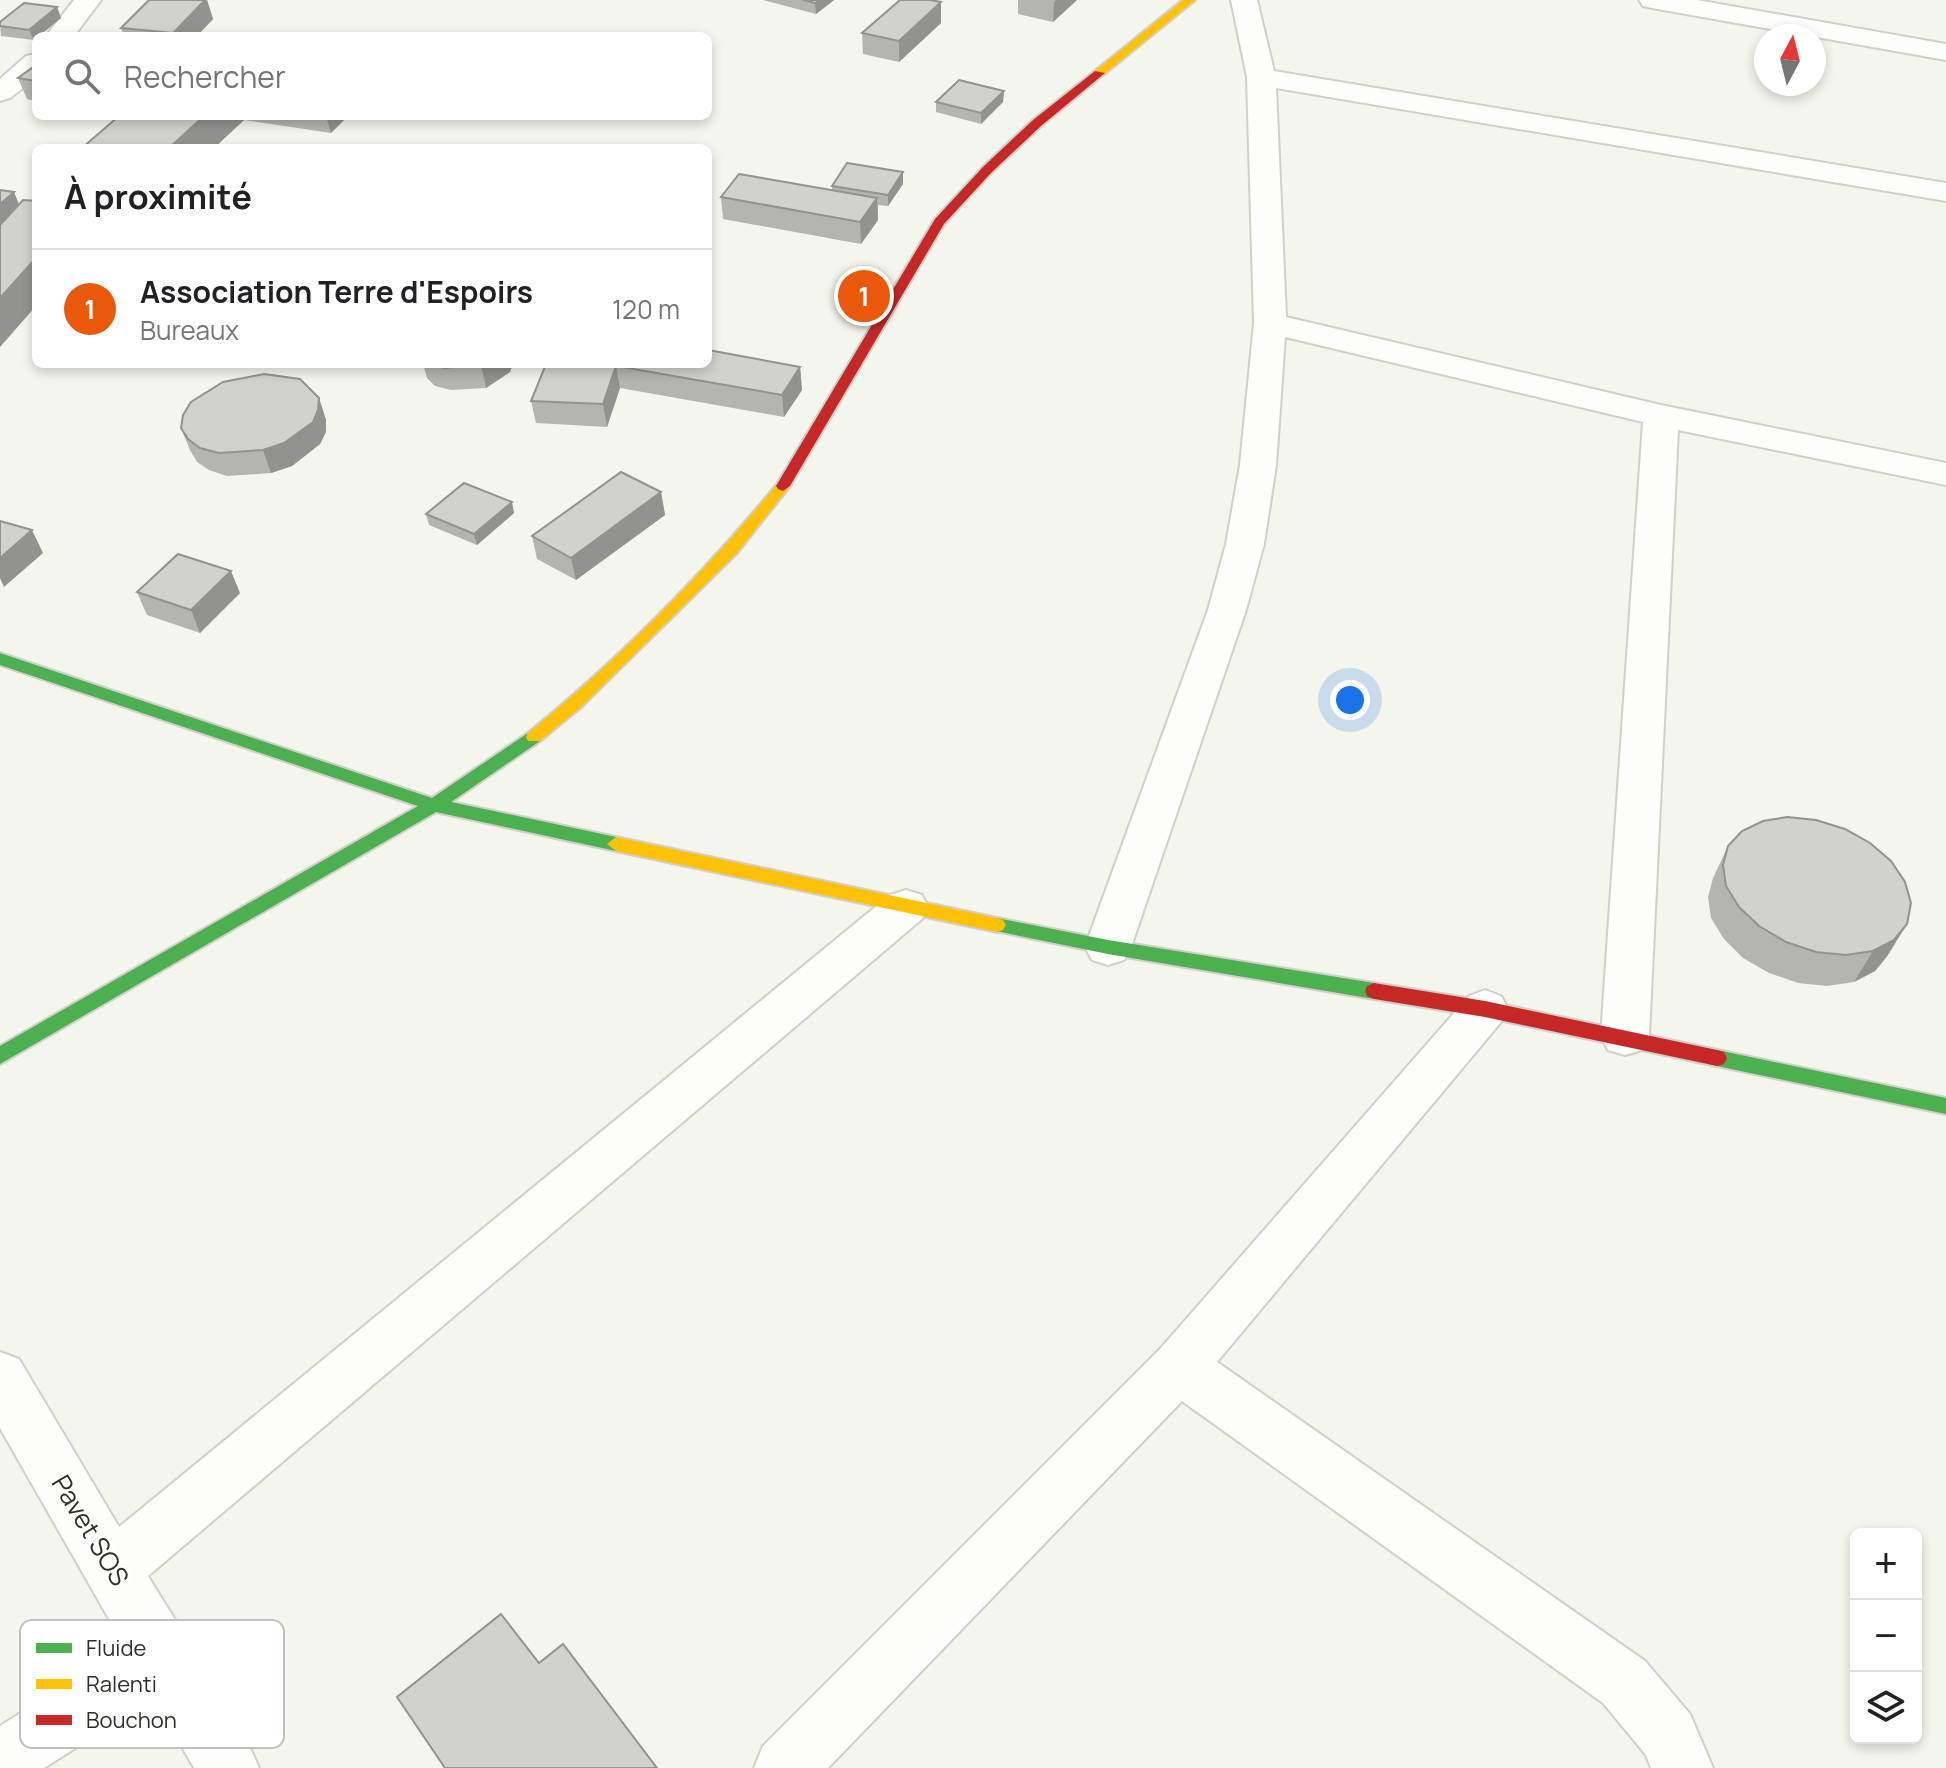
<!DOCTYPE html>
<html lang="fr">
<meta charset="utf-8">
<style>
:root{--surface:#fff;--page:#f6f6f6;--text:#202124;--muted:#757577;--line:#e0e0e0;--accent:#ea580c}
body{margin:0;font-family:Manrope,sans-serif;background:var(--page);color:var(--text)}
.controls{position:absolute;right:24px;bottom:24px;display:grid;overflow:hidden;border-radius:12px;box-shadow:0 4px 12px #0003}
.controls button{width:72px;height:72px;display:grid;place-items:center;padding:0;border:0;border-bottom:2px solid var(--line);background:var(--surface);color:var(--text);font:40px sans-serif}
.compass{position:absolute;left:1754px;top:24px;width:72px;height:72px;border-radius:50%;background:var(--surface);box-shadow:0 4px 12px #0003;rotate:7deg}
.you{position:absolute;left:1350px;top:700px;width:28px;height:28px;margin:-20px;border:6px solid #fff;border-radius:50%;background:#1a73e8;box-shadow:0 0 0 12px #1a73e833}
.badge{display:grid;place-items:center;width:52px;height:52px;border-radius:50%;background:var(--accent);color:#fff;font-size:26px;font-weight:700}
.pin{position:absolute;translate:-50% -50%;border:4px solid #fff;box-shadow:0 2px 8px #0006}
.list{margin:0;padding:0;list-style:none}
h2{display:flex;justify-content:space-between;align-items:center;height:104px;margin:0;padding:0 32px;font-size:34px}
h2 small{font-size:26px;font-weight:400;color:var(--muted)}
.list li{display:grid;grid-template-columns:52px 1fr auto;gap:24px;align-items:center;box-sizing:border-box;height:120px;padding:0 32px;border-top:2px solid var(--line)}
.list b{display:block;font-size:30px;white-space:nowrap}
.list p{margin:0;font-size:26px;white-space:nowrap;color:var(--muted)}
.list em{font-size:26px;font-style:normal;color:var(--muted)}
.icon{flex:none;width:44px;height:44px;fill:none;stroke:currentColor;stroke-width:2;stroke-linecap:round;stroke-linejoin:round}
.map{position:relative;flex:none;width:1946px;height:1768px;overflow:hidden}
.search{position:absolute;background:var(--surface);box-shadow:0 4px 12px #0003;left:32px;top:32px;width:680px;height:88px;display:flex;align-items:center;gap:20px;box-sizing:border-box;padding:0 28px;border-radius:12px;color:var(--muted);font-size:30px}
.panel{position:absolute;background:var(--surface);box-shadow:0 4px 12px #0003;left:32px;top:144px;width:680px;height:224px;border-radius:12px}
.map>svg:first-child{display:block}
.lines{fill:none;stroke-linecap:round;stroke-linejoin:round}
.street-casing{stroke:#d0d0c9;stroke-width:4}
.fast-casing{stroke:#d0d0c9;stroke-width:4}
.slow-casing{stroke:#d0d0c9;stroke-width:4}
.jam-casing{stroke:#d0d0c9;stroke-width:4}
.street{fill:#fdfefc;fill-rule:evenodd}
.fast{fill:#4caf50;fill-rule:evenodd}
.slow{fill:#ffc107;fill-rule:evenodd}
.jam{fill:#c62828;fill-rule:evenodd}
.wall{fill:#b4b5af}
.shaded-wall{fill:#92938e}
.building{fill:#d1d2cb;stroke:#92938e;stroke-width:2}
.labels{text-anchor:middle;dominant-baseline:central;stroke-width:6;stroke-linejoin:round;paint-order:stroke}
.near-street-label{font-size:26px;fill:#2d2e27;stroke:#fff}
.key{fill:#fff;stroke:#c0c0be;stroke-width:2}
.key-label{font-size:22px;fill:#2d2e27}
</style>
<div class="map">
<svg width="1946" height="1768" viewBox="0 0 1946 1768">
<rect width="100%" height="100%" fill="#f4f5ec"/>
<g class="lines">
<defs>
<g id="street">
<path d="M74,0H101L74,36H46Z"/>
<path d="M1231,0H1257L1274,71L1946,183V201L1276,88L1286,317L1661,405L1946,463V485L1678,430L1649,1036L1642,1050L1625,1055L1608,1050L1601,1036L1643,422L1285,337L1276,465L1264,544L1246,610L1131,947L1124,960L1108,965L1092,960L1085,947L1208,610L1226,544L1240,465L1254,323L1247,77Z"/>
<path d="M1639,0H1697L1946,44V60L1652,8L1643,6Z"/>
<path d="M36,54V78L10,98L0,101V79L26,56Z"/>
<path d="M906,890L922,895L928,907L922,919L148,1576C185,1638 231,1701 259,1768H194L154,1698L44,1768H0V1726L125,1647L0,1428V1352L19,1359L119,1527L890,895Z"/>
<path d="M1485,990L1501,996L1508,1009L1501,1022L1217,1362L1645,1661L1690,1714L1713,1768H1651L1646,1755L1603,1703L1182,1401L828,1768H754L763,1746L1160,1349L1469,996Z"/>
</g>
<g id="fast">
<path d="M0,653L432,798L528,733H540L542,737L540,741L451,802L616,837L625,844L616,851L436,812L0,1064V1046L418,806L0,665Z"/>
<path d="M997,918L1108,940L1374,983L1381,986L1383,991L1381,996L1374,999L1108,954L991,930L988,925L991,920Z"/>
<path d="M1717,1050L1946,1098V1114L1717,1066L1710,1064L1707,1058L1710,1052Z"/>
</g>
<g id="slow">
<path d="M1183,0H1195L1103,75H1095V71Z"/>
<path d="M783,481L790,486L737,553L580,708L540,741H528L526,737L528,733C619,659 704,573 778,483Z"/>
<path d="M616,837L997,918L1003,920L1006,925L1003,930L997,932L616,851L607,844Z"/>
</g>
<g id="jam">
<path d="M1095,71L1105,73L1041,126L991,173L944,224L790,486L783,491L778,489L776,486L935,219L983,167L1033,120Z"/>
<path d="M1374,983L1485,1001L1717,1050L1724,1052L1727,1058L1724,1064L1717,1066L1485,1017L1374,999L1367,996L1365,991L1367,986Z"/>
</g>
</defs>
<use href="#street" class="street-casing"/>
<use href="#fast" class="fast-casing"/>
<use href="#slow" class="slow-casing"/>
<use href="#jam" class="jam-casing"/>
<use href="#street" class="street"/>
<use href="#fast" class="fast"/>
<use href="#slow" class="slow"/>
<use href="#jam" class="jam"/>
</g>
<g class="wall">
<path d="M149,0H207L213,19L197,36H124L121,28Z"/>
<path d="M763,0H834L816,14Z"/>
<path d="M1018,0H1077L1053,22L1018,14Z"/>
<path d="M941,2V23L899,62L863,54L862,33Z"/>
<path d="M57,7L61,18L34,40L1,36L0,22Z"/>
<path d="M36,65V101L27,99L18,78Z"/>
<path d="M1004,91L1003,102L981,124L936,112V102Z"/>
<path d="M119,116H348L331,133L244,120L214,148H82Z"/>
<path d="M903,184L888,206L878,205V220L861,244L723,219L721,197L832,190V186Z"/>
<path d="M423,364H513L510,372L486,388L451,390L435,386L427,378Z"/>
<path d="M616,366L800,367L802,390L784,417L620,388L607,427L536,423L531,401Z"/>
<path d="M319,398L326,420V432L320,444L292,466L271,473L227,476L209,470L197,462L190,450L181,428Z"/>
<path d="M661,492L665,515L576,580L537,559L532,536Z"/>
<path d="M514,513L477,545L429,525L426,514Z"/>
<path d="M137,592L240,593L200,633L147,615Z"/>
<path d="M1728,846L1888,955L1875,971L1854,982L1827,986L1798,983L1769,973L1743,958L1724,939L1711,918L1708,897L1713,878Z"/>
</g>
<g class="shaded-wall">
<path d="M205,0H207L213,19L197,36H174L173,33Z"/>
<path d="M820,0H834L816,14L815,3Z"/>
<path d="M1056,0H1077L1053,22L1054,2Z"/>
<path d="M941,2V23L899,62V41Z"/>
<path d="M57,7L61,18L39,36H36V38L34,40L29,30Z"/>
<path d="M1004,91L1003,102L981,124V113Z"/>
<path d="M204,116H243L244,120L214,148H169Z"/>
<path d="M326,116H348L331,133Z"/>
<path d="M903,172V184L888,206V195Z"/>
<path d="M14,192L23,214L0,234V204Z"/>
<path d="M877,198L878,220L861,244L860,222Z"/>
<path d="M36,258V306L0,347V298Z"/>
<path d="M482,364H513L510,372L486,388L481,365Z"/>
<path d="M616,366L620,388L607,427L603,404Z"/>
<path d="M800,367L802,390L784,417L782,395Z"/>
<path d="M319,398L326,420V432L320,444L292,466L271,473L263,450Z"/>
<path d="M661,492L665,515L576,580L571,558Z"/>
<path d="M512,502L514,513L477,545L474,534Z"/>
<path d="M32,530L43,553L4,587L0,578V558Z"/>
<path d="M231,571L240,593L200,633L191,610Z"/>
<path d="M1907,924L1888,955L1875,971L1854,982L1873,951Z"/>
</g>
<g class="building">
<path d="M149,0H205L173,33L121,28Z"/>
<path d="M803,0H820L815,3Z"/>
<path d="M900,0H930L941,2L899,41L862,33Z"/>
<path d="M24,3L57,7L29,30L0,26V22Z"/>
<path d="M36,65V81L18,78Z"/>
<path d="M959,80L1004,91L981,113L936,102Z"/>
<path d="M119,116H204L169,148H82Z"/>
<path d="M847,163L903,172L888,195L832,186Z"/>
<path d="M739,174L877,198L860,222L721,197Z"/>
<path d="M0,190L14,192L0,204Z"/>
<path d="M23,200L36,201V258L0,298V225Z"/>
<path d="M708,350L800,367L782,395L616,366L603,404L531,401L546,364L616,366L617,364H708Z"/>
<path d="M431,364H482L445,368Z"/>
<path d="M264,374L300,379L319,398L318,410L313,422L284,443L263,450L219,453L200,448L188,439L181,428L183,415L191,402L223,382Z"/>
<path d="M621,472L661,492L571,558L532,536Z"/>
<path d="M464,483L512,502L474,534L426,514Z"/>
<path d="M0,521L32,530L0,558Z"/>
<path d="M178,554L231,571L191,610L137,592Z"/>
<path d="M1787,817L1816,820L1845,829L1870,843L1891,861L1905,882L1911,903L1907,924L1894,940L1873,951L1846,955L1816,952L1786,942L1759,926L1739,907L1726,886L1723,865L1728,846L1742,831L1763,821Z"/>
<path d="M501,1614L539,1663L563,1644L657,1768H445L397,1697Z"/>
</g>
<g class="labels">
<g class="near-street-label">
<text transform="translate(91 1530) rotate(59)">Pavet SOS</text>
</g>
</g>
<rect x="20" y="1620" width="264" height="128" rx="12" class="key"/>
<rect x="36" y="1643" width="36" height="10" fill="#4caf50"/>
<rect x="36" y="1679" width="36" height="10" fill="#ffc107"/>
<rect x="36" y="1715" width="36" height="10" fill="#c62828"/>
<g class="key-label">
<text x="86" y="1656">Fluide</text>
<text x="86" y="1692">Ralenti</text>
<text x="86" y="1728">Bouchon</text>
</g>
</svg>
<div class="controls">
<button>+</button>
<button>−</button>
<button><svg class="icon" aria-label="layers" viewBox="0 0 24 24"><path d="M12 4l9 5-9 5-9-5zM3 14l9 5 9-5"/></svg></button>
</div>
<svg class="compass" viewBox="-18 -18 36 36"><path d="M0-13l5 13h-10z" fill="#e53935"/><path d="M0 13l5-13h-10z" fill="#757577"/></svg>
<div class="you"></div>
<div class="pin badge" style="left:864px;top:296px">1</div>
<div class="search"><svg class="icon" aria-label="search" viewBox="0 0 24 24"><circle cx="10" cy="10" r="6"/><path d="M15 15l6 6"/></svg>Rechercher</div>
<section class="panel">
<h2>À proximité<small></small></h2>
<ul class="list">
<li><span class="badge">1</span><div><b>Association Terre d'Espoirs</b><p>Bureaux</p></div><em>120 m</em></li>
</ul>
</section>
</div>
